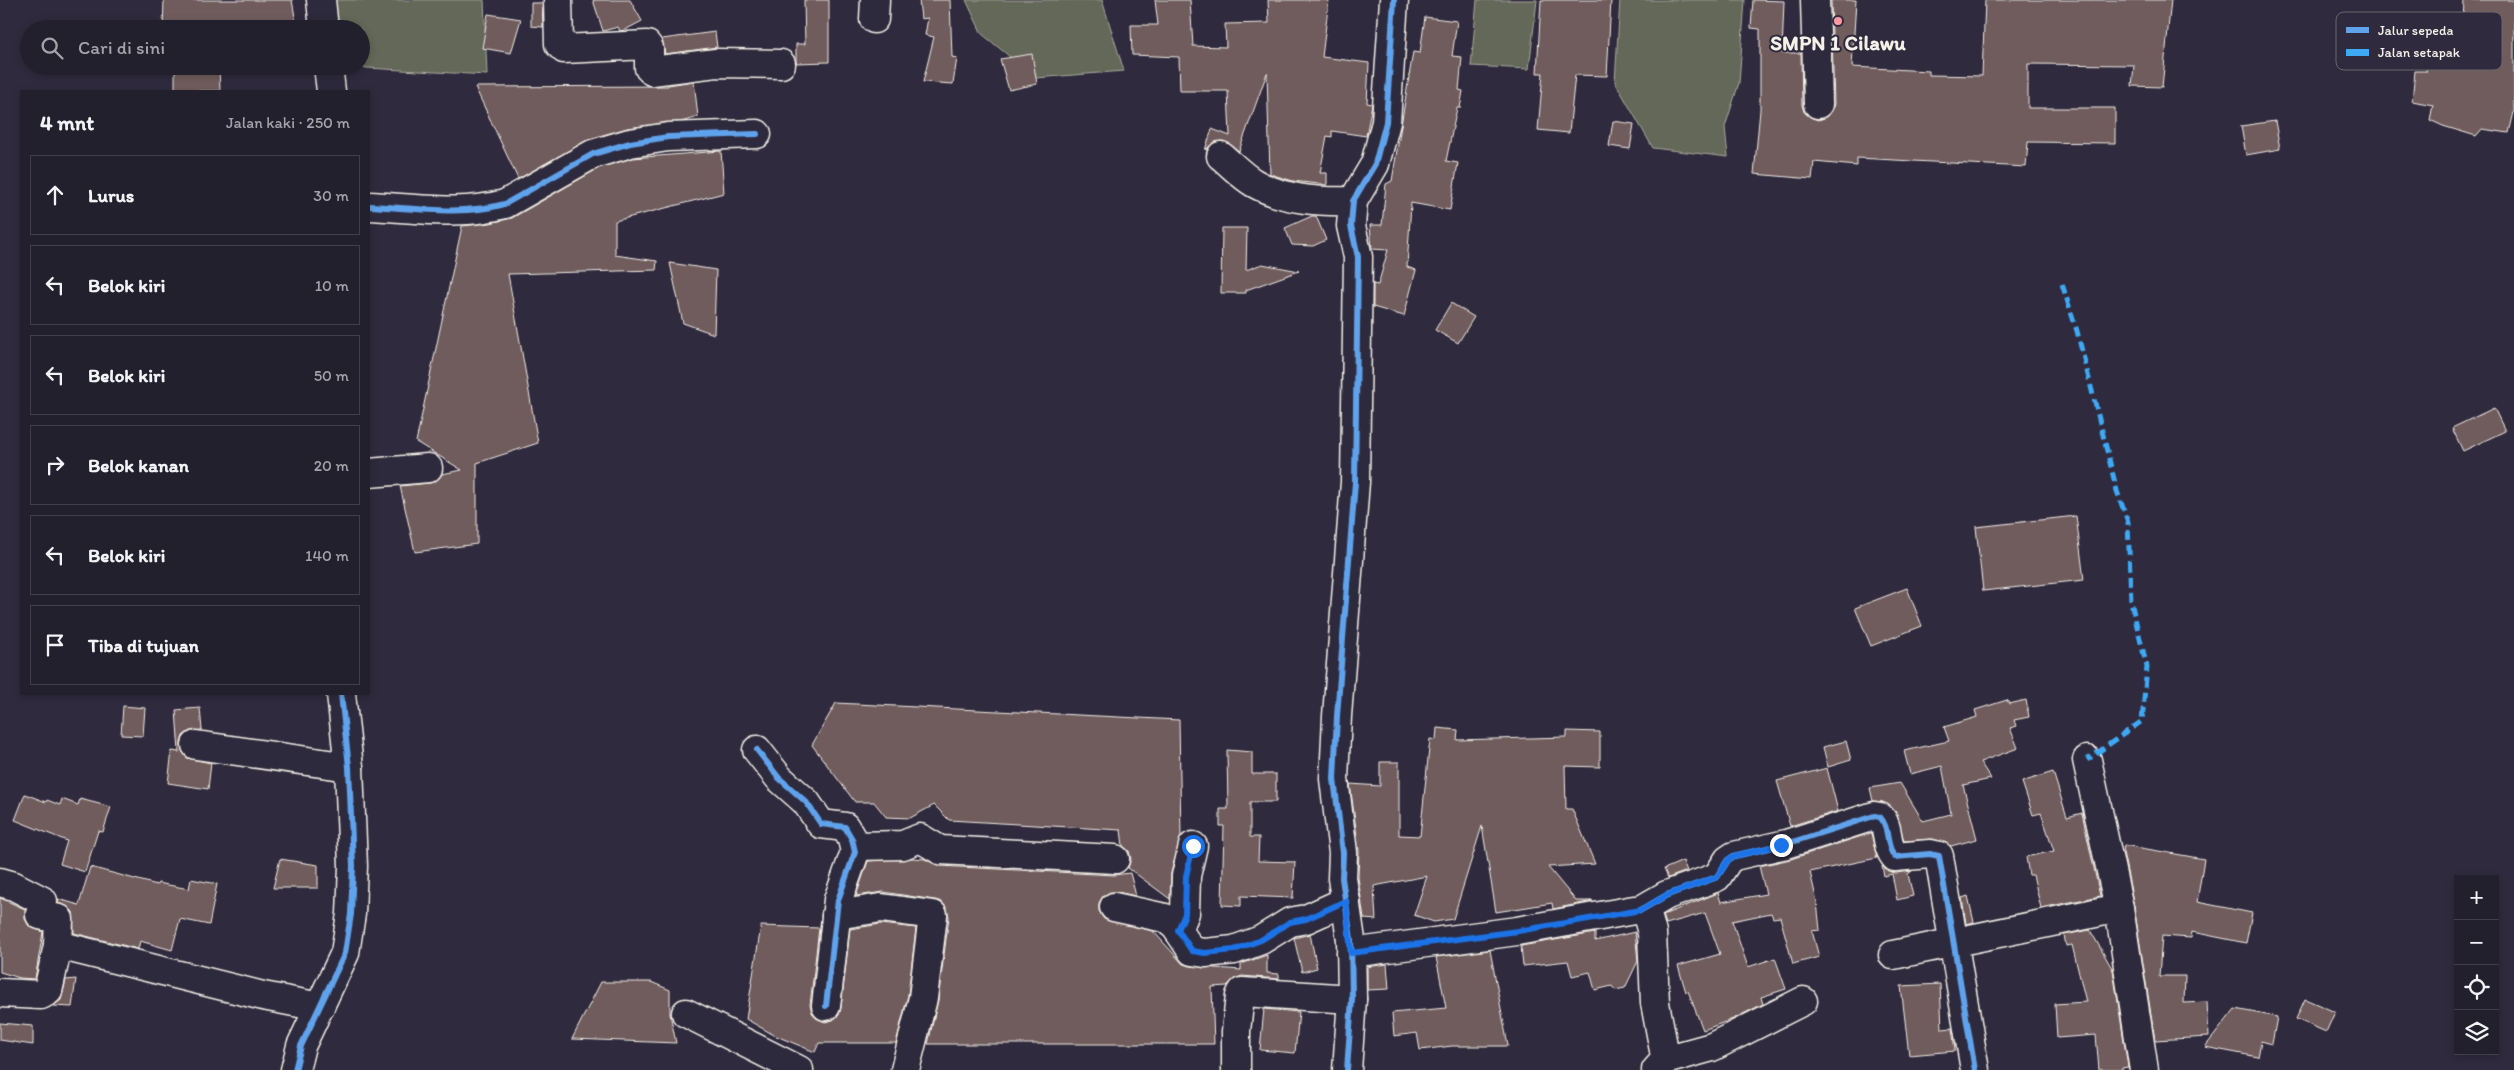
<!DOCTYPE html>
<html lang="id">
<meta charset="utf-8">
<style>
:root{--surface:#23202e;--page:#2f2d3a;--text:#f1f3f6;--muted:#a3a3aa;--line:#403e4a}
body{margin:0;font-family:Itim,sans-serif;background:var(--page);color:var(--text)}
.controls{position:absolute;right:15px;bottom:15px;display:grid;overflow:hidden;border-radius:0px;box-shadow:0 2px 8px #0003}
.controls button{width:45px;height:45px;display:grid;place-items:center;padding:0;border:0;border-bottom:1px solid var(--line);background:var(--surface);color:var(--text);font:25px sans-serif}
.stop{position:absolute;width:15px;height:15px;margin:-11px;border:4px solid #1a73e8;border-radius:50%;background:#fff}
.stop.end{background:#1a73e8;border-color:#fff;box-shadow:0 1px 5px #0008}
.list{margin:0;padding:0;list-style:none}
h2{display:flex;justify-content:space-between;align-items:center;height:65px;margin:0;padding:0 20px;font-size:21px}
h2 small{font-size:16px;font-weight:400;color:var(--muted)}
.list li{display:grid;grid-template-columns:32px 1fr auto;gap:15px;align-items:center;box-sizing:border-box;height:80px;margin:0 10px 10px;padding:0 10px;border:1px solid var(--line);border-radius:0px}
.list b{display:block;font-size:19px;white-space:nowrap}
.list em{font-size:16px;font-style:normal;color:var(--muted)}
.icon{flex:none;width:28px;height:28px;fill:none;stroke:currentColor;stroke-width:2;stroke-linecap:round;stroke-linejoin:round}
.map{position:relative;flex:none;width:2514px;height:1070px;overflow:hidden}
.search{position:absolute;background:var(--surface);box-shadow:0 2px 8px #0003;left:20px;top:20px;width:350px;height:55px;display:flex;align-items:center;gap:12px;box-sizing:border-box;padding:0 18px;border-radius:28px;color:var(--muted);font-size:19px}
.panel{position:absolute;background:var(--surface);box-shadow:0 2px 8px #0003;left:20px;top:90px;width:350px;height:605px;border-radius:0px}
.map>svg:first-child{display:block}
.green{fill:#636759;stroke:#acaca0}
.building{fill:#705c5d;stroke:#f4f1e8}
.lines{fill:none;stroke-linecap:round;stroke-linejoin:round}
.minor-casing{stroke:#f4f1e8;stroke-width:31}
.minor{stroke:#2f2a3d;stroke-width:28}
.quiet{stroke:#3fa9f5;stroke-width:5;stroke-dasharray:10 5;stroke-linecap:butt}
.cycleway-casing{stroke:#2f2a3d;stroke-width:9}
.cycleway{stroke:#60a3ed;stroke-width:6}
.route{stroke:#1a73e8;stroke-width:6}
.poi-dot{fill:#ff9aa2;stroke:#2f2a3d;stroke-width:2}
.labels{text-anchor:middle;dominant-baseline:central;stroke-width:4;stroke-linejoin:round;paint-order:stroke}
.poi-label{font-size:21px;font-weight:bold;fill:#f4f1e8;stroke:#2f2a3d}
.key{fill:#2f2a3d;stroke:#6a6670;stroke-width:1}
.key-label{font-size:14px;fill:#f4f1e8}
</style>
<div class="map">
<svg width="2514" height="1070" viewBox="0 0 2514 1070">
<rect width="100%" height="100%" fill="#2f2a3d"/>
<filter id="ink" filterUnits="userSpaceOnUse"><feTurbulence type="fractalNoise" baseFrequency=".02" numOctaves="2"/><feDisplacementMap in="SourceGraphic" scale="10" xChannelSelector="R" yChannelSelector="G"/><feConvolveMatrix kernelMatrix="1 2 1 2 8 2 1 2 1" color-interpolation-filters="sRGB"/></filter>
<g filter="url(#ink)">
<g class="green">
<path d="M326,0H484L487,75L333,66H361V29H327Z"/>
<path d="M966,0H1102L1124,71L1036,78L982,34Z"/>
<path d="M1477,0H1537L1529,69L1471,66Z"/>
<path d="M1620,0H1745L1739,83L1725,127L1728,157L1653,148L1615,82Z"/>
</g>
<g class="building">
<path d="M164,0H292L297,29H163Z"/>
<path d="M593,0H630L642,21L625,30L620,31L618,27L603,31Z"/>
<path d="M804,0H829V62L796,63V44H805Z"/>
<path d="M919,0H950L952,57L957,58L953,84L923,82L934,37L925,35L928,18L921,19Z"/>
<path d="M1155,0H1190L1193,46L1226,47L1225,24L1269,23L1268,0H1329L1322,57L1369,63L1367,103L1372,104L1366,136L1332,131V137L1327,136L1320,173H1327V185L1293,181L1270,174L1267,73L1239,151L1223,141L1215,142L1205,150L1212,129L1230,136L1228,91H1180L1179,57L1132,55L1131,25H1158Z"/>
<path d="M1541,0H1611L1607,76L1575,75L1569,133L1538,130L1543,73H1537Z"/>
<path d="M1753,0L1784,1L1782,53H1801L1802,105L1804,112L1810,117L1818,120L1827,117L1832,111L1834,104L1831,0H1856L1852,67L1929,71V75L1982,76L1985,0H2171L2162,87L2132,86L2134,65L2028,64V108H2115V143L2028,142L2026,167L1857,158V166L1814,162L1812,179L1754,174L1760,110V29L1751,28Z"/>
<path d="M2464,0H2514V112L2509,133L2482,129L2476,136L2443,126L2430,120L2433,105L2412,101L2415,71H2427L2405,37L2410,32L2409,22L2421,20L2463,22Z"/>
<path d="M531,3H542L543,27L531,26Z"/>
<path d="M488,14L521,19L511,53L482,48Z"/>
<path d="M1425,17L1457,21L1452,56L1462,57L1459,90L1463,91L1460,108H1457L1446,161L1458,163L1450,210L1411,203L1407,267L1416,270L1404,316L1373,307V284L1378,285L1388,250L1372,249L1370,225H1382L1386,184L1392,181L1413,52L1420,53Z"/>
<path d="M715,32L717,47L665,54L662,39Z"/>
<path d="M1032,54L1037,84L1009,90L1000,59Z"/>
<path d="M175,66H219L220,91H175Z"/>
<path d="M694,81L698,117L685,121L627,128L589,139L518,179L475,87L668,86V85Z"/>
<path d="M1613,121L1634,124L1630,149L1609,146Z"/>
<path d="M2275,121L2280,149L2246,155L2241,126Z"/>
<path d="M721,151L724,193L615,221V255L657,261L656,270L508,274L538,443L477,463V544L415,552L400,486L430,483L437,480L442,474L462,470L416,442L462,226L490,223L512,218L599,168L633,158Z"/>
<path d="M1312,216H1316L1326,240L1313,246L1292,245L1285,228Z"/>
<path d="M1222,228H1247L1246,270L1262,264L1299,271L1246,290V293H1221Z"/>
<path d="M670,263L716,270L714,334L683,323Z"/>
<path d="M1451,303L1474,317L1458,343L1435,330Z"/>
<path d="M2494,408L2505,431L2463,451L2452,428Z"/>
<path d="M2076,516L2084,580L1983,591L1976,527Z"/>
<path d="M1907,588L1922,626L1871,646L1855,608Z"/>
<path d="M2007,700L2009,704L2026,700L2029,717L2014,720L2016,726L2010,728L2018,748L1980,762L1991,779L1963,785L1977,839L1951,846L1933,839L1904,841L1896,812L1883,802L1873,801L1870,788L1900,783L1923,821L1951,814L1942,766L1910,774L1904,751L1949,741L1944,727L1977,717L1975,710Z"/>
<path d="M836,703L1179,720L1181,837L1171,873L1170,899L1128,868L1131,859L1129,851L1123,846L1121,830L949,820L934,805L910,818L886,817L874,802H855L812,745Z"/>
<path d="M123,706L145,708L143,736L121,735Z"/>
<path d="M200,708L202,730L190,731L183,736L181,743L182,751L187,758L211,763L208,789L168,783L172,751L179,752L176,710Z"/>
<path d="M1437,728L1458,730L1457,740L1567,737V731L1600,732V767L1565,766L1566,809H1572L1595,864L1548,867L1576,901H1593L1553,909L1552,903L1496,912L1482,826L1453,919L1434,922L1414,915L1427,876L1374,886L1376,920L1364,919L1358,877L1359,851L1350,784L1380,786V762H1399V835L1420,836L1430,739L1436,740Z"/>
<path d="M1846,741L1851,760L1828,767L1823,747Z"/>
<path d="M1227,750L1252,752V774H1276V802H1250V837H1259L1258,861L1295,862L1293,898L1241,896V906L1222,905L1224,826H1220V809H1228Z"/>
<path d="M1827,768L1838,811L1790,826L1777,781Z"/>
<path d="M2053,772L2067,817L2082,813L2100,896L2041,908L2033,875H2029L2026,857L2054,851L2041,813L2033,815L2022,782Z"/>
<path d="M25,794L46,802L47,800L60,805L62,799L78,805L80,799L111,807L103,832L98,831L85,872L60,864L67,841L15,820Z"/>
<path d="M1871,833L1877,858L1810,872L1817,902L1820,930L1812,931L1819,957L1793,964L1780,917L1773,918L1771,913L1732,921L1748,967L1775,958L1786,989L1761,997L1763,1004L1733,1019L1703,1030L1688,991L1686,992L1678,966L1720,954L1705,913L1666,924L1663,915L1718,893L1721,902L1766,894L1759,866L1791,859Z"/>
<path d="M2124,845L2204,859L2197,902L2252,913L2246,943L2192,932L2191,938L2162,936L2159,976H2185L2184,1003L2207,1002L2209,1037L2155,1040L2134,906L2123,852Z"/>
<path d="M912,858L925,859L939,866L1114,875L1130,873L1136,896L1117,892H1110L1103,896L1099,903V911L1104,919L1153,931L1183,964L1190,966L1241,970V964L1267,955V973L1279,974V979L1242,976L1234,979L1227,986L1212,987L1214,1044H928L938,1000L949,917L947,909L942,902L935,900L883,892L856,896L868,861Z"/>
<path d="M280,859L318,865V888H273Z"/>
<path d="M1683,861L1687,871L1668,878L1664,869Z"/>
<path d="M1882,866L1888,871L1896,873L1912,871L1908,874L1913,896L1897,900L1892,874L1884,876Z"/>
<path d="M90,867L157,885L158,883L189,889L191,879L217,884L209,925L180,919L172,950L140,941L138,949L74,933L73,912L68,907L58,903V899L79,905Z"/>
<path d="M1968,896L1974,922L1966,924L1962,898Z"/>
<path d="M0,898L25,909V919L29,926L43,932L35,979L20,978L0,972Z"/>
<path d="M881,924L916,928L908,995L896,1043H819L815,1052L774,1035L746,1019L761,926L819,928L810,1005L812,1012L816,1018L825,1022L833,1020L839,1015L841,1008L850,929Z"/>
<path d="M2090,930L2113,970L2128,1067L2122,1068V1070H2099L2096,1035L2057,1038L2055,1004L2086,1002L2072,945L2066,946L2064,935Z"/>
<path d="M1635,932L1638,961L1625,988L1615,990L1612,986L1595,990L1590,972L1572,976L1568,961L1523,966L1521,946L1595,933V941Z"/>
<path d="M1310,934L1317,968L1302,972L1294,938Z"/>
<path d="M1490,950L1508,1046H1452L1420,1050L1417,1033L1394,1036L1392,1013L1446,1008L1436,957Z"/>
<path d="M1387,964L1389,989L1367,990V967Z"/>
<path d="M76,979L72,1007L53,1006L61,1000L66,980Z"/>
<path d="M601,982H651L670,990V1014L676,1043L572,1039Z"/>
<path d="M1940,984L1942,1029L1952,1028L1955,1051L1909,1055L1901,986Z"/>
<path d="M2305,999L2335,1012L2326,1032L2296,1019Z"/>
<path d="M1264,1009L1299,1012L1295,1053L1260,1050Z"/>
<path d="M2235,1009L2277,1017L2272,1044L2261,1041L2258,1057L2205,1047Z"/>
<path d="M0,1023L33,1026V1045L0,1040Z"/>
</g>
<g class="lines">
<defs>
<g id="minor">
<path d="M321,0L324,29"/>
<path d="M558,0L559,44L564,49L647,45L649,48V68L652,71L716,63L781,64"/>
<path d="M1815,0L1818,104"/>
<path d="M874,19L875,0"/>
<path d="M328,66L331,91"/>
<path d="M1221,156C1232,165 1242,176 1254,183C1284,200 1320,202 1353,201"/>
<path d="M369,206C414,208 461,216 505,204L593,154L630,143L668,137L757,134"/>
<path d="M369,473L428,468"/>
<path d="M196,745L349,767"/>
<path d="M757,750L779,778L806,802L821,824L845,827L852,839L855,852L838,900L826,1006"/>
<path d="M2087,760L2119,908L2144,1070"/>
<path d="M855,846L903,845L920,838L940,850L1115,859"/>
<path d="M0,882L14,886L43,901L40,915L59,919L58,945L263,996L320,1007"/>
<path d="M1114,907L1165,918L1176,927L1192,951L1205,953L1234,950L1261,940L1290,922L1306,919L1346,901"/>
<path d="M1641,910L1667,895L1717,877L1728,860L1734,856L1786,844L1874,816L1880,817C1890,827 1885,846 1895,857L1930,854L1939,856L1975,1070"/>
<path d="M836,915L881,908L933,915L923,998L905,1070"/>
<path d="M1178,930L1185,913L1186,876L1193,846"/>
<path d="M1351,953L1517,931L1634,910L1646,911L1652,933L1655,1003L1665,1056V1060L1656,1070"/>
<path d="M1893,955L2119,908"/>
<path d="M0,993L41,995L48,991L58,945"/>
<path d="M686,1013L799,1070"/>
<path d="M1665,1060L1712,1047L1803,1001"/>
<path d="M295,1070L301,1046L345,953L351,914L353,866L349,767L341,694"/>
<path d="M1236,1070V1031L1240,996L1242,992L1352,999"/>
<path d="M1347,1070L1352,999L1351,940L1342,878L1343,853L1334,779L1337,716L1355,482L1358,257L1351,226L1353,201L1375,164L1386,122L1394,0"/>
</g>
</defs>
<use href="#minor" class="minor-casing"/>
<use href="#minor" class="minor"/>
<path class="quiet" d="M2062,284L2077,331L2117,491L2128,522L2131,602L2147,667L2142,721L2087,760"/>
<defs>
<g id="cycleway">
<path d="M369,206C414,208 461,216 505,204L593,154L630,143L668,137L757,134"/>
<path d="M757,750L779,778L806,802L821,824L845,827L852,839L855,852L838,900L826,1006"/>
<path d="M1641,910L1667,895L1717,877L1728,860L1734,856L1786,844L1874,816L1880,817C1890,827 1885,846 1895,857L1930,854L1939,856L1975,1070"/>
<path d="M295,1070L301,1046L345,953L351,914L353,866L349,767L341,694"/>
<path d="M1347,1070L1352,999L1351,940L1342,878L1343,853L1334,779L1337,716L1355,482L1358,257L1351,226L1353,201L1375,164L1386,122L1394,0"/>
</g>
</defs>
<use href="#cycleway" class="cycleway-casing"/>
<use href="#cycleway" class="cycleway"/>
</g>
</g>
<g class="lines" filter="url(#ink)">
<path class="route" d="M1193,846L1186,876L1185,914L1178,930L1192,951L1205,953L1234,950L1261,940L1290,922L1306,919L1346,901L1351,953L1518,931L1641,910L1667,895L1717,877L1728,860L1734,856L1781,845"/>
</g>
<circle class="poi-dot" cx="1838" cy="21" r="5"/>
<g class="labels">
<g class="poi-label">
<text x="1838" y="42">SMPN 1 Cilawu</text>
</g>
</g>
<rect x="2336" y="12" width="166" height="58" rx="8" class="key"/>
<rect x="2346" y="27" width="23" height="6" fill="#60a3ed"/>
<rect x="2346" y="49" width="23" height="7" fill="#3fa9f5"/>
<g class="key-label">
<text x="2378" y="35">Jalur sepeda</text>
<text x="2378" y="57">Jalan setapak</text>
</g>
</svg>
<div class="controls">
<button>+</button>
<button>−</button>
<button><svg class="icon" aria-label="locate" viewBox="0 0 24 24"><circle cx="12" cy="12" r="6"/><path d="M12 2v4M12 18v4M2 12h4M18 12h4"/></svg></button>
<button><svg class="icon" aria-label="layers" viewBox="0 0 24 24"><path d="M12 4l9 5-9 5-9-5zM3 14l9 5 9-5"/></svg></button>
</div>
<div class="stop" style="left:1193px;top:846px"></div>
<div class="stop end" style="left:1781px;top:845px"></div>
<div class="search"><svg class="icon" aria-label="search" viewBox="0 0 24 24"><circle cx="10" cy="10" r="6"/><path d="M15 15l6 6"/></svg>Cari di sini</div>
<section class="panel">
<h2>4 mnt<small>Jalan kaki · 250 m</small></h2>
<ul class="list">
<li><svg class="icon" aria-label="ahead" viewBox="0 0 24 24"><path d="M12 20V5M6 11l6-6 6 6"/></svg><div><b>Lurus</b></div><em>30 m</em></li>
<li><svg class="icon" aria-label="left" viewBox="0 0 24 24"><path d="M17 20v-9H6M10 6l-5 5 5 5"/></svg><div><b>Belok kiri</b></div><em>10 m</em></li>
<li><svg class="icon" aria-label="left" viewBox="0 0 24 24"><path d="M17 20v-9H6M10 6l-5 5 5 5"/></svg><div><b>Belok kiri</b></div><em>50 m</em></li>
<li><svg class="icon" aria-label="right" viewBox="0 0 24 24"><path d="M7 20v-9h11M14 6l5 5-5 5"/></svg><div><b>Belok kanan</b></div><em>20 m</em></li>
<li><svg class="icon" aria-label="left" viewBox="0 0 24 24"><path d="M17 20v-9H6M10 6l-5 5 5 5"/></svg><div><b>Belok kiri</b></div><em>140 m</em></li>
<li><svg class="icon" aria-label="arrive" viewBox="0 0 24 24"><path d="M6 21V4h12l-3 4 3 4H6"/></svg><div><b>Tiba di tujuan</b></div></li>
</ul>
</section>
</div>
